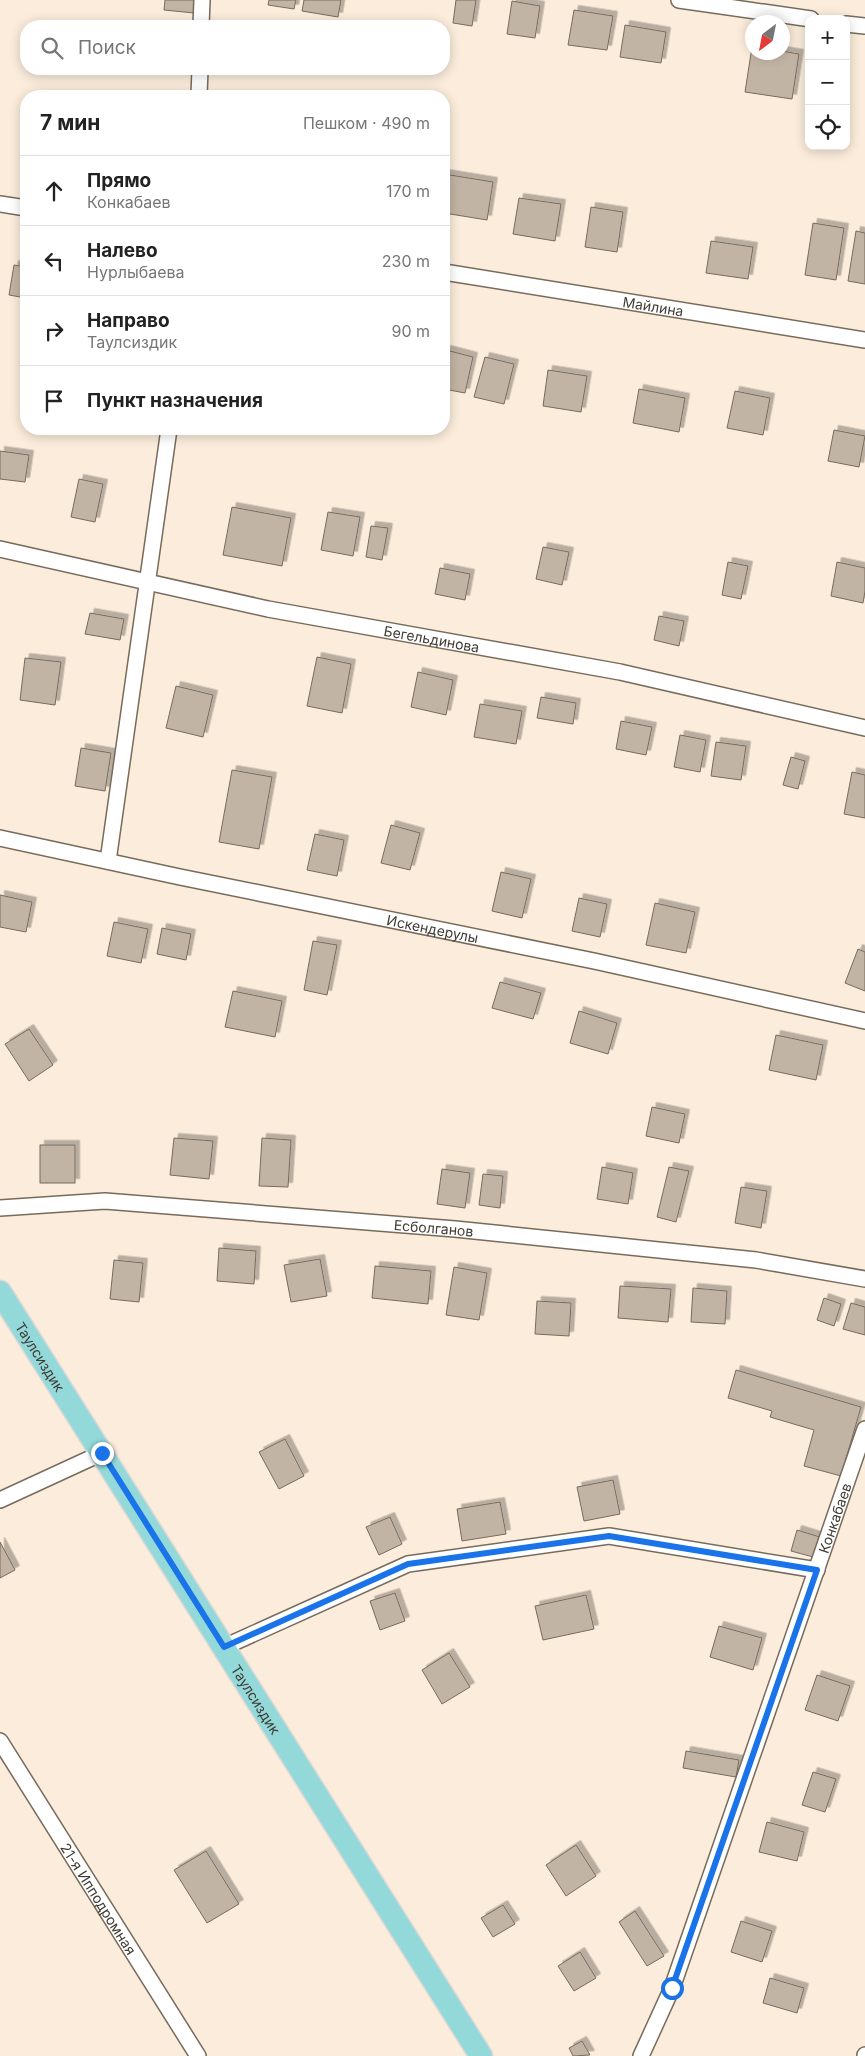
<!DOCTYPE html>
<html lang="ru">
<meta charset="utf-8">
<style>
:root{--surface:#fff;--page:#f6f6f6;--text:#222;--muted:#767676;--line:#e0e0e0}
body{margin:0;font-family:Inter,sans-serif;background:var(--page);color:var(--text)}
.controls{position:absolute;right:15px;top:15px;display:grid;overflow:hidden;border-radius:10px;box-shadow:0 2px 12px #0003}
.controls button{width:45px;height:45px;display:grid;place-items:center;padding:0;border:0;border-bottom:1px solid var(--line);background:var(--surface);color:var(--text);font:25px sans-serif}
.compass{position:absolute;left:745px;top:15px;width:45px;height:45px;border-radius:50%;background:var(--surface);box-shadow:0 2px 12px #0003;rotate:212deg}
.stop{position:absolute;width:15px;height:15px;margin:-11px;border:4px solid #1a73e8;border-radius:50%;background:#fff}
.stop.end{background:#1a73e8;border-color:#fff;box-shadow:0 1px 5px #0008}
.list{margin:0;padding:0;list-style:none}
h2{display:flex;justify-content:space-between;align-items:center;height:65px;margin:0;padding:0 20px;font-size:21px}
h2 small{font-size:16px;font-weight:400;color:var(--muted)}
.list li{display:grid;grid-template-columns:32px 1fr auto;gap:15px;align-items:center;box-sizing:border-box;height:70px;padding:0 20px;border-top:1px solid var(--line)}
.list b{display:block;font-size:19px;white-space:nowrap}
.list p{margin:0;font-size:16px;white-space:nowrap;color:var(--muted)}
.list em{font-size:16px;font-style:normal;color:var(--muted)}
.icon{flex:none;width:28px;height:28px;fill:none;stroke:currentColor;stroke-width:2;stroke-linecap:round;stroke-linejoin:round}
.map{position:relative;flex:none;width:865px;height:2056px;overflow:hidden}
.search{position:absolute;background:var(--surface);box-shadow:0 2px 12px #0003;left:20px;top:20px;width:430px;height:55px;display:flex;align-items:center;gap:12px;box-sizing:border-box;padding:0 18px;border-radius:20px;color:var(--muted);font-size:19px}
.panel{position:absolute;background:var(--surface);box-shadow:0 2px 12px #0003;left:20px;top:90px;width:430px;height:345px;border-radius:20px}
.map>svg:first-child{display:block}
.building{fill:#c2b4a4;stroke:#786b5c;filter:url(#shadow)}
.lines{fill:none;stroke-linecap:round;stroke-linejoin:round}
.street-casing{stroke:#776b5c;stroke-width:18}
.primary-casing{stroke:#d9d8d6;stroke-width:25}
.street{stroke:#fff;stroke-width:15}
.primary{stroke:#93d9da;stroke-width:22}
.route{stroke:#1a73e8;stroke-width:6}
.labels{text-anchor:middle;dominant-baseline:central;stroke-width:5;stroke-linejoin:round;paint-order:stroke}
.street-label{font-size:14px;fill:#403b34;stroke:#fbecdb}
</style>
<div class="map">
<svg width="865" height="2056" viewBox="0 0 865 2056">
<defs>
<filter id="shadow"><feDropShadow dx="4.5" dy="-4.5" stdDeviation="0" flood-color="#0004"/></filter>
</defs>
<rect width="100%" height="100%" fill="#fbecdb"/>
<g class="building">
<path d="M165,0H195L194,13L164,10Z"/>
<path d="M269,0H296L294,9L268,5Z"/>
<path d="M304,0H341L338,17L302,11Z"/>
<path d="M456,0H476L472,26L453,23Z"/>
<path d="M512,1L540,6L535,38L507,34Z"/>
<path d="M574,10L613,16L607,50L568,45Z"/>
<path d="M625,25L666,32L661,63L620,57Z"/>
<path d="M752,47V52L782,51L799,54L792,99L745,92Z"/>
<path d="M444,174L493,182L487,220L444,213Z"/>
<path d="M519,198L561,204L555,241L513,234Z"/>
<path d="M591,207L623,212L617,252L585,247Z"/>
<path d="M813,223L844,228L836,280L805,275Z"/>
<path d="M856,231L865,233V284L848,281Z"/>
<path d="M711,241L753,247L748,279L706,273Z"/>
<path d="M14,265L26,267V298L9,295Z"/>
<path d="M446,350L473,357L465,393L444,389V360Z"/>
<path d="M485,357L514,364L504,404L474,397Z"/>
<path d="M548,370L587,376L581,412L543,406Z"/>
<path d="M639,389L685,398L679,432L633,423Z"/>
<path d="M735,391L770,398L763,435L727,428Z"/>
<path d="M834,430L865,436L859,467L828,461Z"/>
<path d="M0,451L29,455L25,482L0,479Z"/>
<path d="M79,479L103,484L95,522L71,517Z"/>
<path d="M232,507L291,518L282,566L223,555Z"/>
<path d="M328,512L360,517L353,556L321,550Z"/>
<path d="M371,526L388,528L382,560L366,557Z"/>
<path d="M543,547L569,552L562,585L536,579Z"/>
<path d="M728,562L748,566L741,599L722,595Z"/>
<path d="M837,562L865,568V591L863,603L831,596Z"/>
<path d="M440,568L470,574L465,600L435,594Z"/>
<path d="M90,613L124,619L120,640L85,634Z"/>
<path d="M659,616L684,621L679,646L654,640Z"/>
<path d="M317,657L351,664L342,713L307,706Z"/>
<path d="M25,658L61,662L55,705L20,700Z"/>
<path d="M418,672L453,680L446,715L411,707Z"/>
<path d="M176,686L213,695L203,737L166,728Z"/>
<path d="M541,697L576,703L573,724L537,718Z"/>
<path d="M480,704L522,711L516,744L474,737Z"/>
<path d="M621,721L652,727L646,755L616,749Z"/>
<path d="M680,735L706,740L700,772L674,767Z"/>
<path d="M716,742L746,746L741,780L711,776Z"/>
<path d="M81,748L111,753L105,791L75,786Z"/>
<path d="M791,757L805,761L798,789L783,785Z"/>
<path d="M232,770L272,777L259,849L219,842Z"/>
<path d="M852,772L865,775V818L844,814Z"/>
<path d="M391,825L420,833L410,870L381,863Z"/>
<path d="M315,834L344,840L337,876L307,870Z"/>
<path d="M501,872L531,879L522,918L492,911Z"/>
<path d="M0,895L32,902L26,932L0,927Z"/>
<path d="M579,898L607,904L600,937L572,931Z"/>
<path d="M655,903L695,912L686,953L646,945Z"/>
<path d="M114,922L148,929L141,963L107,956Z"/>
<path d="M162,928L191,934L186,960L157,954Z"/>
<path d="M313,941L337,945L327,995L304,990Z"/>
<path d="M858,949L865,952V991L845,983Z"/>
<path d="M500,982L541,993L533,1019L492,1008Z"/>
<path d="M233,991L282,1001L275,1037L225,1027Z"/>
<path d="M579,1011L617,1023L608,1054L570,1043Z"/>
<path d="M29,1029L53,1065L29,1081L5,1044Z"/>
<path d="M776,1035L823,1045L816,1080L769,1070Z"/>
<path d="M652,1107L685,1114L679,1143L646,1136Z"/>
<path d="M174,1138L213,1141L209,1179L170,1175Z"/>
<path d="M262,1138L291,1140L288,1187L259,1186Z"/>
<rect x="40" y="1145" width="35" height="38"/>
<path d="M602,1167L633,1173L628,1204L597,1199Z"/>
<path d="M669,1167L689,1171L676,1222L657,1217Z"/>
<path d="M442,1169L470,1173L465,1208L437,1204Z"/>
<path d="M483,1174L503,1176L500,1208L479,1205Z"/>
<path d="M741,1187L767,1191L761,1228L735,1223Z"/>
<path d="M219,1248L256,1251L254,1284L217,1281Z"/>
<path d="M320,1259L327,1296L291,1302L284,1265Z"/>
<path d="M114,1260L143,1263L139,1302L110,1299Z"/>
<path d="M375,1266L431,1271L428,1304L372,1298Z"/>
<path d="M454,1267L487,1273L479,1320L446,1315Z"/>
<path d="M620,1286L671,1289L668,1322L618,1318Z"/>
<path d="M693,1288L727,1291L725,1324L691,1322Z"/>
<path d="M824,1298L841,1304L834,1326L817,1320Z"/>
<path d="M537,1301L571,1303L569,1336L535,1334Z"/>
<path d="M851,1303L865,1307V1335L843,1329Z"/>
<path d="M736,1370L861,1407L841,1476L804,1466L814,1430L770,1417L772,1411L728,1398Z"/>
<path d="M285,1439L304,1476L279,1489L259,1452Z"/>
<path d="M613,1480L620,1514L584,1521L577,1487Z"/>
<path d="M500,1502L506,1534L462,1541L457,1509Z"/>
<path d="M390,1517L402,1544L379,1555L366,1527Z"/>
<path d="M797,1530L823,1538L817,1558L791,1551Z"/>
<path d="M0,1542L15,1570L0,1578Z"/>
<path d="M395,1593L405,1621L380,1630L370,1601Z"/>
<path d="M586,1595L594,1629L543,1640L535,1606Z"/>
<path d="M719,1626L762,1638L753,1670L710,1657Z"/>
<path d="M449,1653L470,1687L442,1704L422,1670Z"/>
<path d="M817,1675L850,1686L838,1721L805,1710Z"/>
<path d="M686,1751L739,1760L736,1777L683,1768Z"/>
<path d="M813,1772L836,1779L825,1812L802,1805Z"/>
<path d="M767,1822L804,1832L797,1861L759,1852Z"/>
<path d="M576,1845L596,1876L566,1896L546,1865Z"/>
<path d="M206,1851L239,1904L207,1923L174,1870Z"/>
<path d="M503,1905L515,1924L493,1937L481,1918Z"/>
<path d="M635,1911L664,1956L647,1966L619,1922Z"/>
<path d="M741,1921L772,1931L762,1962L731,1952Z"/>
<path d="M580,1952L596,1978L574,1991L558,1966Z"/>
<path d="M770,1978L804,1988L797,2013L763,2003Z"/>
<path d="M582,2041L590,2055L573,2056L569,2048Z"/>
</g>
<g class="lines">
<defs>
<g id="street">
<path d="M679,0L811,19"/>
<path d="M846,24L865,26"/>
<path d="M201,26L202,0"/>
<path d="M199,96L200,69"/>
<path d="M0,204L26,208"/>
<path id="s1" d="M444,272L865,340"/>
<path id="s2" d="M0,549L268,609L620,672L865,728"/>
<path id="s3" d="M0,838L180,877L594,961L865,1021"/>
<path d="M108,861L169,429"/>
<path id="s4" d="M0,1208L105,1201L455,1229L756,1260L865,1279"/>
<path d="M0,1500L102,1453"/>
<path d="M224,1647L408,1564L609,1536L817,1570"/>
<path id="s5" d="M0,1741L198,2056"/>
<path id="s6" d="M641,2056L672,1988L865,1429"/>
<path d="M865,2056V2055"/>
</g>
<g id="primary">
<path id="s7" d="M0,1292L481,2056"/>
</g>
</defs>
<use href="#street" class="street-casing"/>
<use href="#primary" class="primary-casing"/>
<use href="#street" class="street"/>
<use href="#primary" class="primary"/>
</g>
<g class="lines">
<path class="route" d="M102,1453L224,1647L408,1564L609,1536L817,1570L672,1988"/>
</g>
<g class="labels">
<g class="street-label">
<text stroke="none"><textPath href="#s1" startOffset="212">Майлина</textPath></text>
<text stroke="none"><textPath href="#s2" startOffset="441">Бегельдинова</textPath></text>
<text stroke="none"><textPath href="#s3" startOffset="442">Искендерулы</textPath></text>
<text stroke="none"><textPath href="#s4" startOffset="435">Есболганов</textPath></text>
<text stroke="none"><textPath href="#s7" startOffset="76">Таулсиздик</textPath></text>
<text stroke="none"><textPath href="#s6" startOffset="572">Конкабаев</textPath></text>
<text stroke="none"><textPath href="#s7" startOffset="481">Таулсиздик</textPath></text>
<text stroke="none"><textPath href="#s5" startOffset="186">21-я Ипподромная</textPath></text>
</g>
</g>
</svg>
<div class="controls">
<button>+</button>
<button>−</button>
<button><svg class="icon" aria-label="locate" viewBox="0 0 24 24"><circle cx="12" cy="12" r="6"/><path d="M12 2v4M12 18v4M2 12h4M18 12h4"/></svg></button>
</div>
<svg class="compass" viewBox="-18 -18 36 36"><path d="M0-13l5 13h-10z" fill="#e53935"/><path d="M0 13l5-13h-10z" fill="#767676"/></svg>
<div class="stop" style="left:672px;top:1988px"></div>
<div class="stop end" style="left:102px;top:1453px"></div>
<div class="search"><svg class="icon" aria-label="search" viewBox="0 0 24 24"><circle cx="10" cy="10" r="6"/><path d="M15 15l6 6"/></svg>Поиск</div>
<section class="panel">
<h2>7 мин<small>Пешком · 490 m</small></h2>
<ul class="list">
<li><svg class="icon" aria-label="ahead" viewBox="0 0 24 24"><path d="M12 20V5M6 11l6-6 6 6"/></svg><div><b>Прямо</b><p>Конкабаев</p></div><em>170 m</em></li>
<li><svg class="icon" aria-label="left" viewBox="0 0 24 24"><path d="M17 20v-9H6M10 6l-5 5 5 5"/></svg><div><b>Налево</b><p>Нурлыбаева</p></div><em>230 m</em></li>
<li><svg class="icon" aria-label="right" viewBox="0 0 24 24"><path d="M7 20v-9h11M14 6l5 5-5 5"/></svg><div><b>Направо</b><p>Таулсиздик</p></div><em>90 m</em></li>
<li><svg class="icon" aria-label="arrive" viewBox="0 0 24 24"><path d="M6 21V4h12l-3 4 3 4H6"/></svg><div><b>Пункт назначения</b></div></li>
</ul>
</section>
</div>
